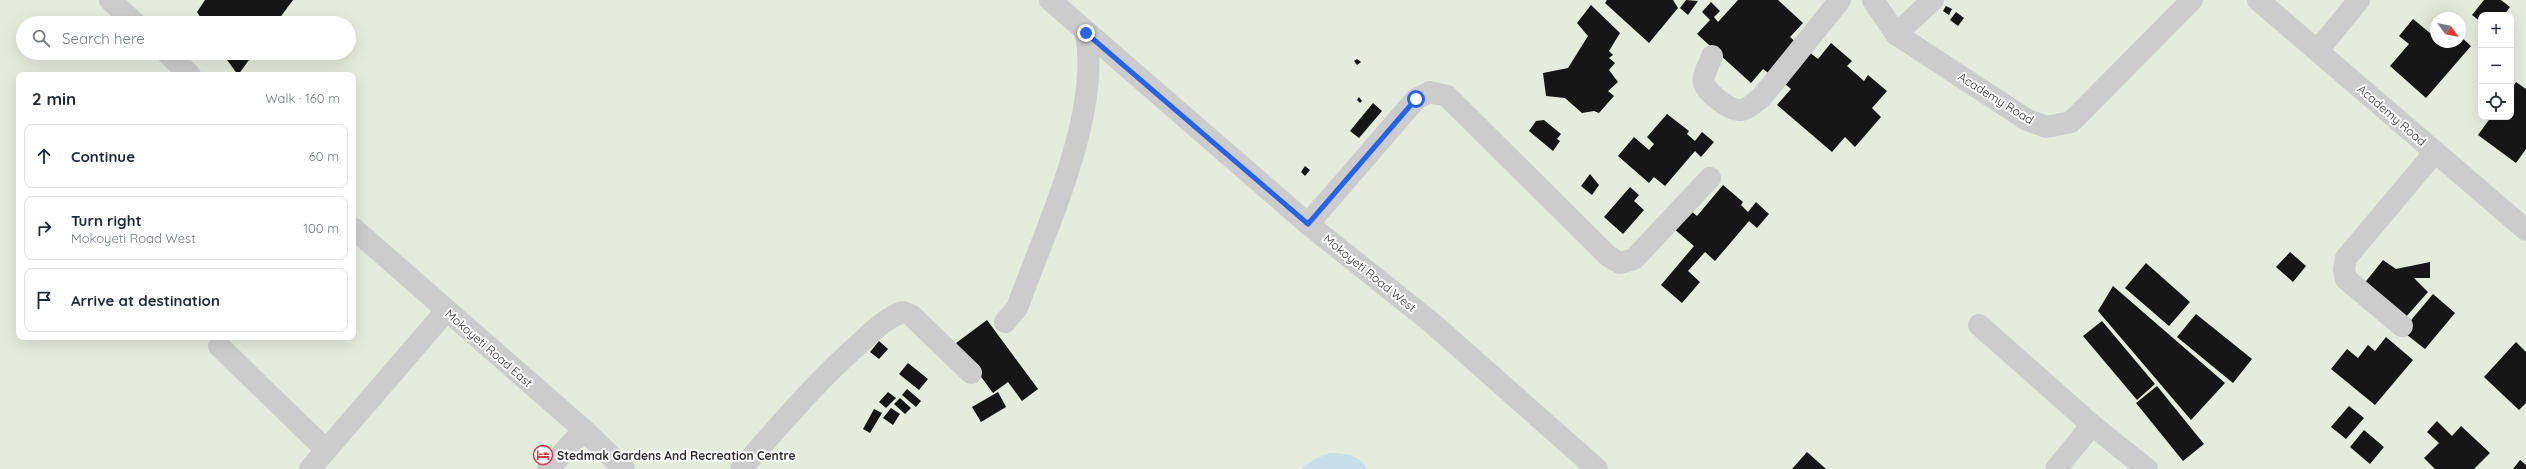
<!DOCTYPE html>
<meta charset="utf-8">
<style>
:root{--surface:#fff;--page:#f6f6f7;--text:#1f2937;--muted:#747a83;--line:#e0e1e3}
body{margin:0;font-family:Quicksand,sans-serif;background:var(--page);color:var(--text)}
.controls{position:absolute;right:12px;top:12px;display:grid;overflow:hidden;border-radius:8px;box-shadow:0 4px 16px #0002}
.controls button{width:36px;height:36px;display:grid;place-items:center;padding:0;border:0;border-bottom:1px solid var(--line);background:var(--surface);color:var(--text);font:20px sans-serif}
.compass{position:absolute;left:2430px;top:12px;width:36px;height:36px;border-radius:50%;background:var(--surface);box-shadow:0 4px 16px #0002;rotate:123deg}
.stop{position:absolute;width:12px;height:12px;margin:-9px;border:3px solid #2563eb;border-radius:50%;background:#fff}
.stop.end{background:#2563eb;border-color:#fff;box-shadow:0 1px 4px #0008}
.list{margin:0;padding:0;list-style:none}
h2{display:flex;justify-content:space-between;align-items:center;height:52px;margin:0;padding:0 16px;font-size:17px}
h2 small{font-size:13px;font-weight:400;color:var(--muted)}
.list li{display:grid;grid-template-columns:26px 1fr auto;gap:12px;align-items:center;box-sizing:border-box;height:64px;margin:0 8px 8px;padding:0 8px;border:1px solid var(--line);border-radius:8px}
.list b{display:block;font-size:15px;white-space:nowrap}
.list p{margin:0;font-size:13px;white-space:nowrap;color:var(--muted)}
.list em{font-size:13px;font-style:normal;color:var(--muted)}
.icon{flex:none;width:22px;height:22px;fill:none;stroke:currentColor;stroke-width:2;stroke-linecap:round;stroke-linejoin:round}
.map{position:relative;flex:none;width:2526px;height:469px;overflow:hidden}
.search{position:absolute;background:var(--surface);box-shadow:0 4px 16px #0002;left:16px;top:16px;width:340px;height:44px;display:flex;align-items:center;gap:10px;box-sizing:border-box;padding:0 14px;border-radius:22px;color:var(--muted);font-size:15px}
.panel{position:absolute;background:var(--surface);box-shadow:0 4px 16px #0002;left:16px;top:72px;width:340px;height:268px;border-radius:8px}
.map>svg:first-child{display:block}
.green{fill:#e5ebdd;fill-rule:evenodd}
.water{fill:#c9deeb}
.building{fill:#161616}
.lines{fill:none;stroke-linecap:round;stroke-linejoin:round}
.minor{stroke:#ccc;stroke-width:22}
.route{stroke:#2563eb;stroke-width:5}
.labels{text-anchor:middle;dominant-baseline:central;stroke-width:4;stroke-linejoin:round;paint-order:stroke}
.street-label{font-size:12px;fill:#2f2f2f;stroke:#fff}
.poi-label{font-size:12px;font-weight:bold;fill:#2f2f2f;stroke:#fff;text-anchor:start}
</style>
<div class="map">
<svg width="2526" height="469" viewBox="0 0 2526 469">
<rect width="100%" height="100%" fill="#fff"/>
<path class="green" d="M0,0H2526V469H0ZM2481,15H2511V117H2481ZM2436,18H2460V42H2436ZM23,23H349V53H23ZM19,75H353V337H19Z"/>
<path class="water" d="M1330,453C1345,453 1359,455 1367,469H1301L1315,459Z"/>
<g class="building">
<path d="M205,0H293L276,23H204L197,12Z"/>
<path d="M1607,0H1673L1678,8L1649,43L1605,3Z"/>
<path d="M1686,0L1698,1L1688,15L1680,8Z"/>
<path d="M1738,0H1778L1803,23L1790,37L1798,44L1771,75L1763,69L1751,83L1697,34L1710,20L1702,12L1711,2L1720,11L1714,17L1718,22Z"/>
<path d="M2484,0H2501L2510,7L2504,15H2481V22L2472,15Z"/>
<path d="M1591,5L1620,33L1609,51L1613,55L1609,58L1615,63L1609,70L1618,82L1608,91L1614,96L1599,113L1594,111L1582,113L1565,98L1546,96L1543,73L1568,68L1588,36L1577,23Z"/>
<path d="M1946,6L1952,9L1949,15L1943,11Z"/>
<path d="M1956,12L1964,18L1958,26L1950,20Z"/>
<path d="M2413,19L2430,33L2436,27V42H2460V36L2471,46L2426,98L2390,66L2409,44L2399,36Z"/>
<path d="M1831,43L1852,61L1847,66L1864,81L1868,75L1887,91L1872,108L1881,117L1855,147L1845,137L1832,152L1777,105L1791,89L1783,82L1809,52L1818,59Z"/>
<path d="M222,53H254L238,75Z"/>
<path d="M1357,59L1361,62L1357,65L1354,61Z"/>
<path d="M2516,82L2526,89V149L2516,163L2478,135L2491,117H2511V90Z"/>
<path d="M1359,97L1362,101L1360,103L1357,100Z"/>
<path d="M1373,103L1382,111L1359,138L1350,131Z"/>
<path d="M1667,114L1689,131L1687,134L1695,141L1702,132L1714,142L1701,157L1695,151L1665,186L1654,177L1649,183L1618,156L1634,137L1649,150L1654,144L1647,137Z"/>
<path d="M1544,120L1561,134L1557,139L1560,141L1553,151L1529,131L1536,121Z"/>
<path d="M1305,166L1310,170L1305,176L1301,172Z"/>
<path d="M1590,174L1599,185L1592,195L1581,186Z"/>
<path d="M1723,185L1743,202L1741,205L1748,212L1756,202L1769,214L1757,228L1749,221L1715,261L1705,252L1688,271L1700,282L1682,303L1661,285L1694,246L1673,228L1689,209L1697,216Z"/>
<path d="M1630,187L1639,195L1634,201L1644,210L1623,234L1604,217Z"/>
<path d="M2290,252L2306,266L2293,282L2276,267Z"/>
<path d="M2383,260L2396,269L2430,262V278H2414L2428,292L2405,318L2363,285Z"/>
<path d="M2146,263L2190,302L2169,326L2125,288Z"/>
<path d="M2113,286L2225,383L2191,420L2098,311Z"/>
<path d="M2433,294L2455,313L2425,349L2402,331Z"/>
<path d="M2196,314L2252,359L2233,383L2177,337Z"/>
<path d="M987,320L1038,389L1022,401L1008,382L993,393L956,343Z"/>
<path d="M2102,321L2155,384L2137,400L2083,336Z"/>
<path d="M2386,337L2413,360L2375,405L2331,369L2347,349L2358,358L2368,345L2375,351Z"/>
<path d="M879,341L888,349L879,359L870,352Z"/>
<path d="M2516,342L2526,352V403L2519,410L2484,377Z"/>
<path d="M908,363L928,379L919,390L899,374Z"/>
<path d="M2157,386L2204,444L2183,461L2136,403Z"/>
<path d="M907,389L921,401L916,407L902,395Z"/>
<path d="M888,392L896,398L886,408L879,402Z"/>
<path d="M998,392L1006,407L981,422L972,407Z"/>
<path d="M900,398L911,408L905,414L894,404Z"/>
<path d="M2349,406L2364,418L2346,439L2331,427Z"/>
<path d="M891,408L900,414L893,425L883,418Z"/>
<path d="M874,409L882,413L870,433L863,429Z"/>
<path d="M2437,421L2452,436L2461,426L2490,453L2474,469H2435L2424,458L2439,443L2427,432Z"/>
<path d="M2364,430L2384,447L2370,464L2350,447Z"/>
<path d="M1807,452L1826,469H1792Z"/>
<path d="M2520,460L2526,465V469H2513Z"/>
</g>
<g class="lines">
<g class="minor">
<path d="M110,0L135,23"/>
<path d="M1050,0L1308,224L1432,323L1597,469"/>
<path d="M1873,0L1896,34L2027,120L2047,127L2071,122L2192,0"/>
<path d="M2258,0L2526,230"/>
<path d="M1896,34L1933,0"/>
<path d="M2318,50L2359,0"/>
<path d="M167,53L190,75"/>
<path d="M1712,56C1710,63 1702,75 1704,83C1707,93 1730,111 1740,110C1748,110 1755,102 1761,98L1840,0"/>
<path d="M1308,224L1416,99L1430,92L1447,96L1608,256L1620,263L1634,259L1710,178"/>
<path d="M353,228L584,430L624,469"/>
<path d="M1005,322L1017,308C1045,230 1101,116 1086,33"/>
<path d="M1979,325L2092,425L2147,469"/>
<path d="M2402,326L2346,279L2344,269L2346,258L2435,152"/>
<path d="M219,346L326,450"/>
<path d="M310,469L446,311"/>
<path d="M548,469L584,430"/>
<path d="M741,469C779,426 816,382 859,344C872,332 885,318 903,312L911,315L971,373"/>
<path d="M2056,469L2092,425"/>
</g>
</g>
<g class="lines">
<path class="route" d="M1086,33L1308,224L1416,99"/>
</g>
<defs>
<symbol id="hotel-ring" viewBox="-11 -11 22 22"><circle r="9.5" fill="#fff" stroke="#e03644" stroke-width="1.5"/><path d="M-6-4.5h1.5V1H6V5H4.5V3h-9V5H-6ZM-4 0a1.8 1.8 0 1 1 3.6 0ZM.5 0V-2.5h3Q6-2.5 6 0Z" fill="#e03644"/></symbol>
</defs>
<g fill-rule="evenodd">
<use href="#hotel-ring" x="532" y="444" width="22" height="22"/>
</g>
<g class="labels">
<g class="street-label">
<text transform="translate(1996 98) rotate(32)">Academy Road</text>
<text transform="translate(2392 115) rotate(41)">Academy Road</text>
<text transform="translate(1370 273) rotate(39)">Mokoyeti Road West</text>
<text transform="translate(489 348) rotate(41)">Mokoyeti Road East</text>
</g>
<g class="poi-label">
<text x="557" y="455">Stedmak Gardens And Recreation Centre</text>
</g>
</g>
</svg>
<div class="controls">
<button>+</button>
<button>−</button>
<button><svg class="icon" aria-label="locate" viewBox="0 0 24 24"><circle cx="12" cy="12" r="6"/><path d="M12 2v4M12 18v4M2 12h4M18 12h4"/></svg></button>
</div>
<svg class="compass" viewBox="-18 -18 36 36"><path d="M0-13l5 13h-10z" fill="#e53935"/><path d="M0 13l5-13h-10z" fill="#747a83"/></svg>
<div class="stop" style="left:1416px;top:99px"></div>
<div class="stop end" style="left:1086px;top:33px"></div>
<div class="search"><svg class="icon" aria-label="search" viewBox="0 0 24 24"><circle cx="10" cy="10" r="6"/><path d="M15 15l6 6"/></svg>Search here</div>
<section class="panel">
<h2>2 min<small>Walk · 160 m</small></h2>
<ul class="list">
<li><svg class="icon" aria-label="ahead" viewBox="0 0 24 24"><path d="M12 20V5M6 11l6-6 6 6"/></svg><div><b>Continue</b></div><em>60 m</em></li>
<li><svg class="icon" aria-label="right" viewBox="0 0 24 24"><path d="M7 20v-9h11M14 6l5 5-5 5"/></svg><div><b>Turn right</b><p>Mokoyeti Road West</p></div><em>100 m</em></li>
<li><svg class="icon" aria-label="arrive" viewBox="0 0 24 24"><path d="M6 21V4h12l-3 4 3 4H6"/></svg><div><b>Arrive at destination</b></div></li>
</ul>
</section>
</div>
